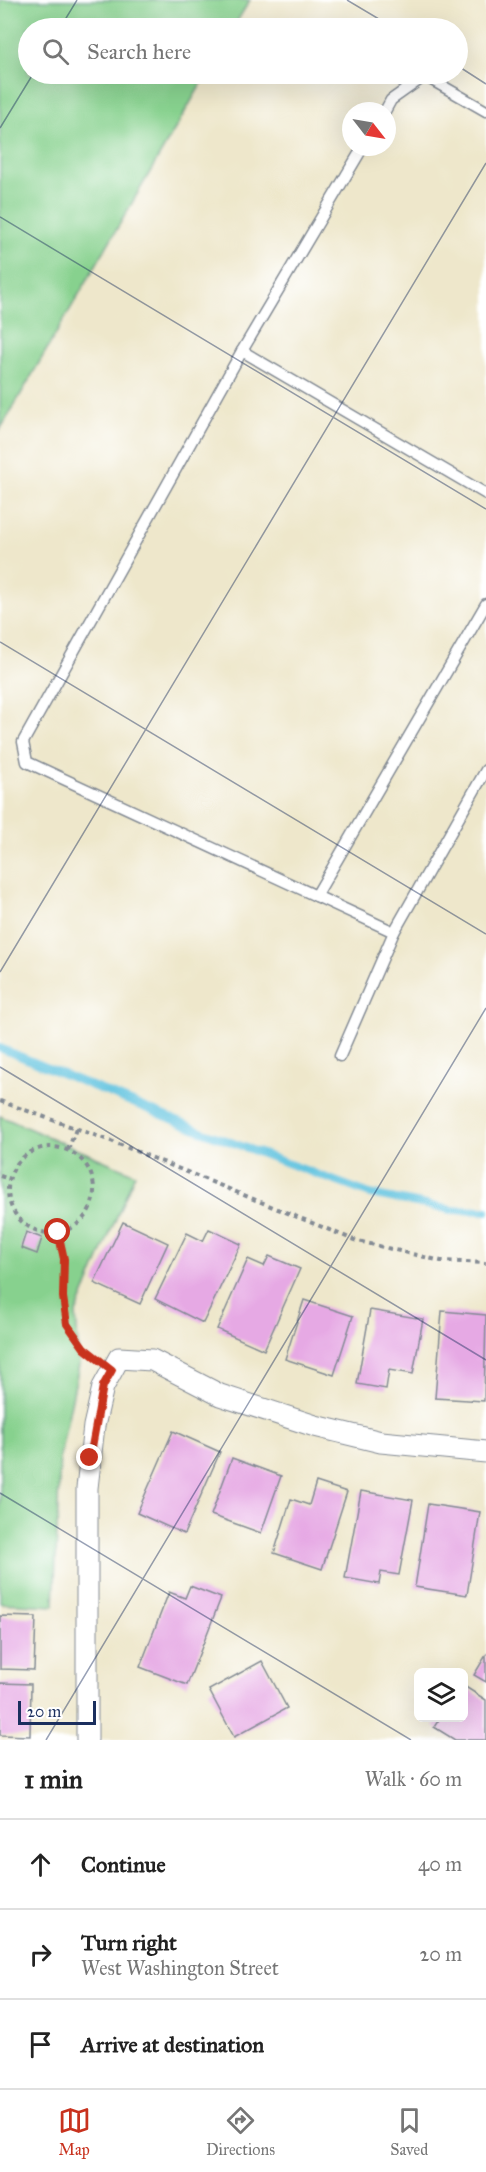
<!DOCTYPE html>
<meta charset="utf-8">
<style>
:root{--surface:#fff;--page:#f6f6f6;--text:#222;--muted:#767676;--line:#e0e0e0;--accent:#c8321e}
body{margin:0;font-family:"IM FELL Great Primer",serif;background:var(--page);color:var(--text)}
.controls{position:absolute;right:18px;bottom:18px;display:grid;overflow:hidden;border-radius:9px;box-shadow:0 6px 24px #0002}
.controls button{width:54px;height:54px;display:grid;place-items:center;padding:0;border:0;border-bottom:2px solid var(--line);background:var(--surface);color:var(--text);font:30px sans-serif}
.compass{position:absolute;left:342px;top:102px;width:54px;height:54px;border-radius:50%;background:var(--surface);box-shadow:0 6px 24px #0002;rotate:121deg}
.scale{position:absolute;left:18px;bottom:15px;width:78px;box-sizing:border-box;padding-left:6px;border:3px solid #1b2f5e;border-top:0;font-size:16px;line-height:21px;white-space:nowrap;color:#1b2f5e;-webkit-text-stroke:4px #fff;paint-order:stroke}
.stop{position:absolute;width:18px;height:18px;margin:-14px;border:4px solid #c8321e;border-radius:50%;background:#fff}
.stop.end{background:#c8321e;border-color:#fff;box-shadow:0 2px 6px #0008}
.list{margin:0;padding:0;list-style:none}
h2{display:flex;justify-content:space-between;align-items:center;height:78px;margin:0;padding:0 24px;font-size:26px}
h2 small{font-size:20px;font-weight:400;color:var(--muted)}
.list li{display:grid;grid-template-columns:39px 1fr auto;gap:18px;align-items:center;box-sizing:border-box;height:90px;padding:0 24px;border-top:2px solid var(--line)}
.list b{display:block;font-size:22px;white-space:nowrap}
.list p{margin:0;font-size:20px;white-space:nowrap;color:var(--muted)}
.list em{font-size:20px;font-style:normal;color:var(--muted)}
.icon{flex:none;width:33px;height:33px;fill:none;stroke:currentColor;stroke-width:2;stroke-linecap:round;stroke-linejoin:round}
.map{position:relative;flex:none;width:486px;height:1740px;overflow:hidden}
.search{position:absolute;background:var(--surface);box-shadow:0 6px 24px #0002;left:18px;right:18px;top:18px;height:66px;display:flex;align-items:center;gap:15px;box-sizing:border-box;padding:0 21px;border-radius:33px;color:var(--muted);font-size:22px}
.sheet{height:348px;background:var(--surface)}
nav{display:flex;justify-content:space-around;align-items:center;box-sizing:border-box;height:84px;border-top:2px solid var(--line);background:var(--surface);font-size:16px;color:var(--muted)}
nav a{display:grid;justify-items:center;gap:3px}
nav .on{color:var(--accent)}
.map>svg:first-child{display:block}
.green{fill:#87d18e;stroke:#518076;stroke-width:1.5}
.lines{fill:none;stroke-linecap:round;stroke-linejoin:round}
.stream{stroke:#61c3df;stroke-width:8}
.building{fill:#e6a9e4}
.service-casing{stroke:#848b94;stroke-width:13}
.minor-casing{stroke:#848b94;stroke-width:23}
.path{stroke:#848b94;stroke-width:4;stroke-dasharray:4.5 4.5;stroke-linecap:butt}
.service{stroke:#fff;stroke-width:10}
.minor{stroke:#fff;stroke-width:21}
.route{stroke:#c8321e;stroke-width:8}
.ticks{fill:none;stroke:#1b2f5e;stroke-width:1.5;stroke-opacity:0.45}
</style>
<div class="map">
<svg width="486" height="1740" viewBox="0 0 486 1740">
<rect width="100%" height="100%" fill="#fff"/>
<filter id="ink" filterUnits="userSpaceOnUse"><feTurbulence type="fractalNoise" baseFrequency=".0167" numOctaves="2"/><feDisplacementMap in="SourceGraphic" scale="12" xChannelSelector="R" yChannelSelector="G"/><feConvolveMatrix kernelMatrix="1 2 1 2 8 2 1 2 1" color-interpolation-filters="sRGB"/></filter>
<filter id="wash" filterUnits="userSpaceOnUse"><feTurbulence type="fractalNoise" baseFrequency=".008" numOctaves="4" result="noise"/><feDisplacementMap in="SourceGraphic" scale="24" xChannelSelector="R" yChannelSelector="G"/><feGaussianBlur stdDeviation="1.35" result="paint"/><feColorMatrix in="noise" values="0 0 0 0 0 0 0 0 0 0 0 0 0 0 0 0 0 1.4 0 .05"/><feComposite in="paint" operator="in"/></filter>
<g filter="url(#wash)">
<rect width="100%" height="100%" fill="#eee7cb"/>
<g class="green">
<path d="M0,0H250L233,28H28V74H207L0,430Z"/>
<path d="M0,1116L135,1174L76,1313L79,1365L60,1456L54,1606L0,1603Z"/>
</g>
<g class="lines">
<path class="stream" d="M0,1048L201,1131L370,1194L452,1210L486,1211"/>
</g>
<g id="blocks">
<g class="building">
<path d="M123,1222L168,1243L140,1304L94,1283Z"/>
<path d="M209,1229L241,1244L203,1323L155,1299L187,1233L203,1241Z"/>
<path d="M26,1232L42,1238L37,1254L21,1248Z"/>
<path d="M269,1256L300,1269L264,1350L217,1329L248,1259L264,1266Z"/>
<path d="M304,1300L353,1316L334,1375L285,1359Z"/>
<path d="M370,1310L423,1319L413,1374L389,1370L386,1389L357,1384Z"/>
<path d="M442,1311L486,1315L484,1401L435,1398Z"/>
<path d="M173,1431L220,1452L184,1534L137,1513Z"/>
<path d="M232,1458L281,1476L261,1533L211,1515Z"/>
<path d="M316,1482L347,1492L322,1569L274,1553L291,1499L309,1505Z"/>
<path d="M361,1491L413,1500L399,1575L381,1572L379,1584L345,1578Z"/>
<path d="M428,1504L480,1512L467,1595L415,1587Z"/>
<path d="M190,1586L221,1598L187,1685L140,1667L169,1592L185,1598Z"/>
<path d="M0,1616L36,1617L34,1670L0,1669Z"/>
<path d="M486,1655V1682L474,1675Z"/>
<path d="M262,1661L287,1708L234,1737L209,1690Z"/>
<path d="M0,1683L31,1684L30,1736L0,1735Z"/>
<path d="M464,1686L486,1700V1740H455L434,1727L440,1718H464Z"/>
</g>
</g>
</g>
<g filter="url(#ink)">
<use href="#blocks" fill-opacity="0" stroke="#848b94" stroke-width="1.5"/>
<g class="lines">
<defs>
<g id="service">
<path d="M385,111L391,100L425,76L486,111"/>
<path d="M242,351L363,147"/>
<path d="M316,896L486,604"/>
<path d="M394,932L27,762L23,742L242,351L486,494"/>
<path d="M340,1056L394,932L486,770"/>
</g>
<path id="minor" d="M87,1740V1488L94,1426L103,1387L119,1358L152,1360L220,1395L315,1426L381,1442L486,1452"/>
</defs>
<use href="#service" class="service-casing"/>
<use href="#minor" class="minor-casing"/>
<g class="path">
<path d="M0,1101L111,1141L354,1240L441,1261L486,1263"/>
<circle cx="51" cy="1190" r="43"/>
<path d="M68,1150L76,1129"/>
<path d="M0,1176L9,1179"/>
<path d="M58,1232C75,1283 44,1314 93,1355"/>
</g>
<use href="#service" class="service"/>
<use href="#minor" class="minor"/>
</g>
</g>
<g class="lines" filter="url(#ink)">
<path class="route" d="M58,1232L64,1259L63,1297L67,1324L84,1348L112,1370L103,1386L90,1458"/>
</g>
<path class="ticks" d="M347,0L394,28M60,28L77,0M458,66L486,84M0,128L33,74M0,217L486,509M0,642L486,934M0,972L486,163M0,1067L486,1360M0,1493L411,1740M46,1740L486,1008"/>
</svg>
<div class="controls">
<button><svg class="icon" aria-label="layers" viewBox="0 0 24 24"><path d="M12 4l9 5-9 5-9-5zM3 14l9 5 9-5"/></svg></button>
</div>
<svg class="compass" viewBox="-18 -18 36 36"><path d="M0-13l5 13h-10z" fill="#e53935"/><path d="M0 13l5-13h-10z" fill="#767676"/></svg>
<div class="scale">20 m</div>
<div class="stop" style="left:58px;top:1232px"></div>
<div class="stop end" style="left:90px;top:1458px"></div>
<div class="search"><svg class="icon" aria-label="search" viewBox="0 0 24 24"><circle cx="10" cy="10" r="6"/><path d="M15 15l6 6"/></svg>Search here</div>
</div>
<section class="sheet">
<h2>1 min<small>Walk · 60 m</small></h2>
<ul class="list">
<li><svg class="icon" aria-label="ahead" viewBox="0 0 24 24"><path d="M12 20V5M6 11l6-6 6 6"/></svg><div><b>Continue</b></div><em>40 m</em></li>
<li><svg class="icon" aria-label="right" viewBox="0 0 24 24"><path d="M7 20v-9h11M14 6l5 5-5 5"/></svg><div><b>Turn right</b><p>West Washington Street</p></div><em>20 m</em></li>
<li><svg class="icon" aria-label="arrive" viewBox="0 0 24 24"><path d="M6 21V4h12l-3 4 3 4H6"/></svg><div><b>Arrive at destination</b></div></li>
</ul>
</section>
<nav>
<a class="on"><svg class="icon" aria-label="map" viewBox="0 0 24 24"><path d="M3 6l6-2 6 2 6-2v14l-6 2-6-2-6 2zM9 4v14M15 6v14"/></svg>Map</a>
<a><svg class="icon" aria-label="directions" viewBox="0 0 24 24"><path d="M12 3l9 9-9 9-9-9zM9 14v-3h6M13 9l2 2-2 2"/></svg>Directions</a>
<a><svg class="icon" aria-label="saved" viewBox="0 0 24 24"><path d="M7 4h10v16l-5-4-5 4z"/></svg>Saved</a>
</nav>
